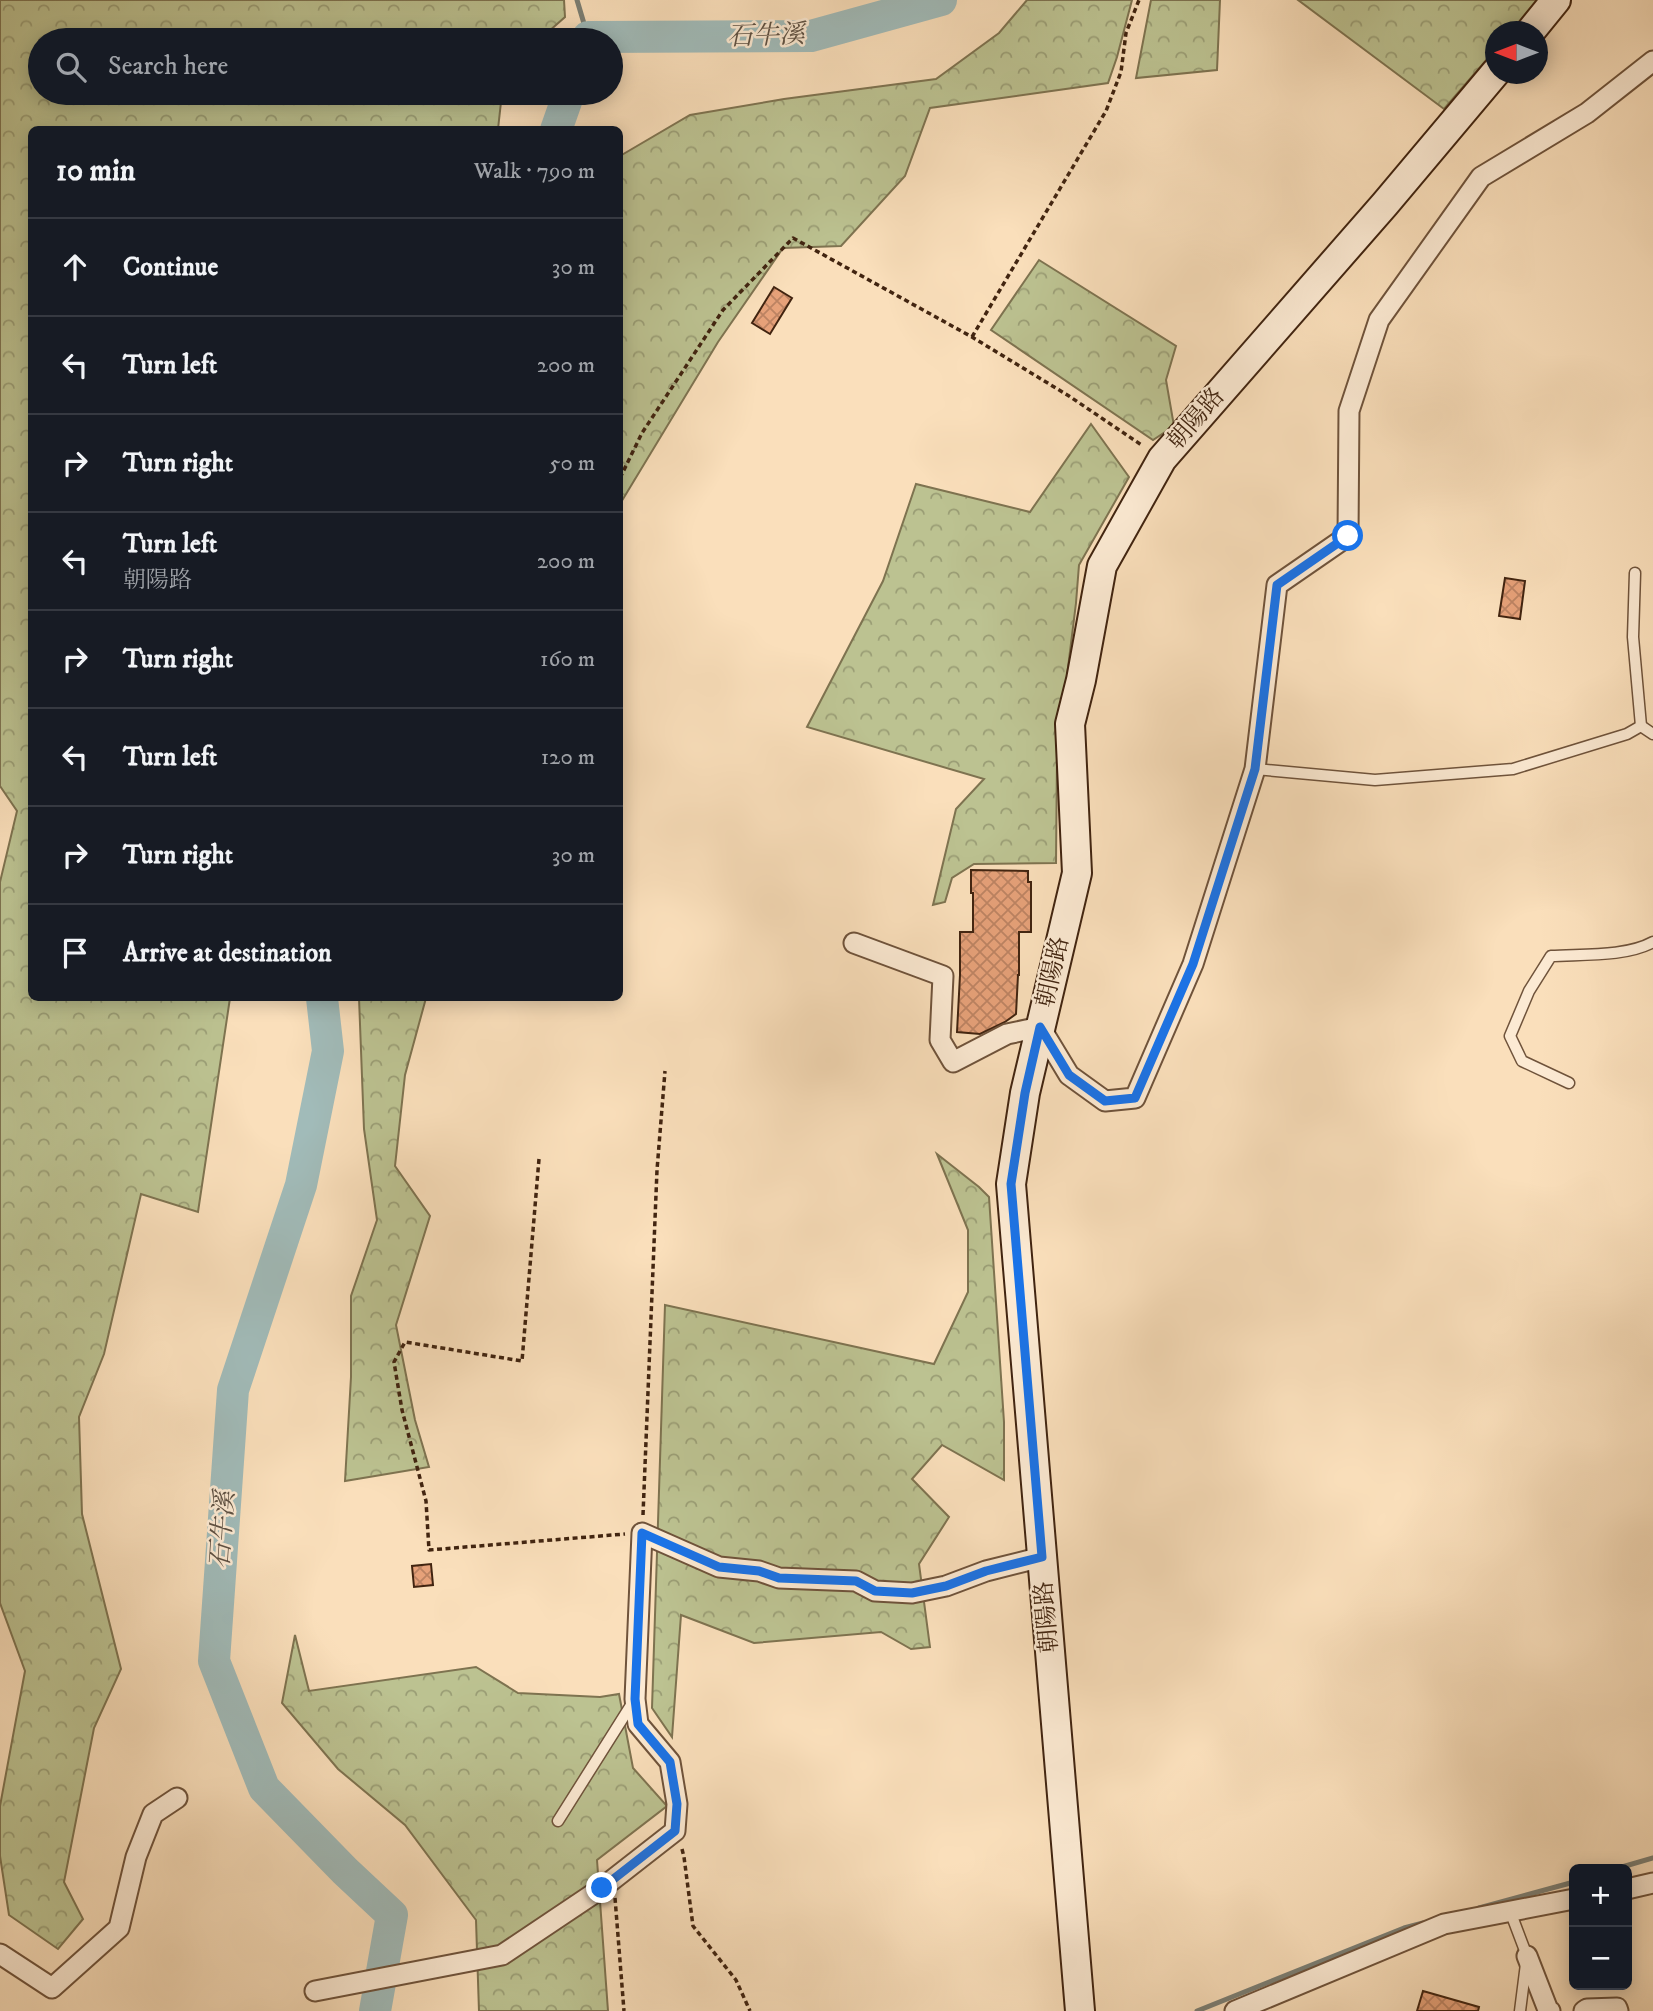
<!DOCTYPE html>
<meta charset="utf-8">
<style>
:root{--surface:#171b24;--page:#20242c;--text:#f1f3f6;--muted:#9ea1a6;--line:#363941}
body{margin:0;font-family:"IM FELL DW Pica","Noto Serif TC",serif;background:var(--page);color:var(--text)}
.controls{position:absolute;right:21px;bottom:21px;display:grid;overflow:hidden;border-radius:10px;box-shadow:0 4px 18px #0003}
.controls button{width:63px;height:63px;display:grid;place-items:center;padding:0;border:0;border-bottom:2px solid var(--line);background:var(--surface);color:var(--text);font:35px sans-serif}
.compass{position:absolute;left:1485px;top:21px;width:63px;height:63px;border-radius:50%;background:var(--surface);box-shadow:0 4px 18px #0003;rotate:270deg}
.stop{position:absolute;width:21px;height:21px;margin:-16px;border:5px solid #1a73e8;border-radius:50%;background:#fff}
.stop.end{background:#1a73e8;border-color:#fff;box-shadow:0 2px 7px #0008}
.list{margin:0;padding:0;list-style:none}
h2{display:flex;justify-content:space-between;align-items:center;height:91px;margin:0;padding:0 28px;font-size:30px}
h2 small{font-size:23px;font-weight:400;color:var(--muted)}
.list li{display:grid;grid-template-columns:46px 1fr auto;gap:21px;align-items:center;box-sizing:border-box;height:98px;padding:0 28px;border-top:2px solid var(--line)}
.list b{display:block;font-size:26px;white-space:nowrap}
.list p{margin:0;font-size:23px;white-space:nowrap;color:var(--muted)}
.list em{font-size:23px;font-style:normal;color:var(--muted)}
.icon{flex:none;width:38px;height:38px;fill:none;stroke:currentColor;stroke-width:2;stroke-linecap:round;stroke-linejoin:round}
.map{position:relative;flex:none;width:1653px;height:2011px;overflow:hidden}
.search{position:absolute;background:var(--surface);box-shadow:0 4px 18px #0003;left:28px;top:28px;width:595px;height:77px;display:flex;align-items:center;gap:18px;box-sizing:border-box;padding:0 24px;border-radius:38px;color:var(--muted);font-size:26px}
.panel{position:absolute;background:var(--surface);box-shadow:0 4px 18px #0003;left:28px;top:126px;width:595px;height:875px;border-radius:10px}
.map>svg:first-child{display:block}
.forest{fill:url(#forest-crowns);stroke:#7e7350;stroke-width:2}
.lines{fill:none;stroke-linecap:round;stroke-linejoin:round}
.stream{stroke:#7b7f75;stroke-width:5}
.river{stroke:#a1bbb9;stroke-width:32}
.building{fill:url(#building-cross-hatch);stroke:#412410;stroke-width:2}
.service-casing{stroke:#6f533b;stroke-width:13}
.minor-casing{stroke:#6f533b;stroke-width:23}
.secondary-casing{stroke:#412410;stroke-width:32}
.path{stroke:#412410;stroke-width:3.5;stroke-dasharray:5 3.5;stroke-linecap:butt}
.service{stroke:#fcead3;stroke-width:10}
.minor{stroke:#fcead3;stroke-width:19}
.secondary{stroke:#fcead3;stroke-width:28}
.route{stroke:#1a73e8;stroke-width:9}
.labels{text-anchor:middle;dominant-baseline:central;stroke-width:5;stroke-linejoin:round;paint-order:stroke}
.street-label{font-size:24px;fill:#412410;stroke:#fcead3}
.water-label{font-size:26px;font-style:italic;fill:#5e5143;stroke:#fcead3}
</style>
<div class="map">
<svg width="1653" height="2011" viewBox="0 0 1653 2011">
<defs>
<pattern id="forest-crowns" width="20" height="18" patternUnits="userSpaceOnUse" patternTransform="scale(1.75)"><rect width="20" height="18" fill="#bcc291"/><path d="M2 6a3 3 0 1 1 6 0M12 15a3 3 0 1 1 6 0" fill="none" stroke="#9a9d75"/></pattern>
<pattern id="building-cross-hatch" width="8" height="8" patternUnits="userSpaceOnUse" patternTransform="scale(1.75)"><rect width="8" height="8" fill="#e6a179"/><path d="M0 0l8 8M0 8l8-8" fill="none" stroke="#bc8362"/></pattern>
</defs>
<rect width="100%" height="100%" fill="#fadfbb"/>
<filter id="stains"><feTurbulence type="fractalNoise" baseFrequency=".00286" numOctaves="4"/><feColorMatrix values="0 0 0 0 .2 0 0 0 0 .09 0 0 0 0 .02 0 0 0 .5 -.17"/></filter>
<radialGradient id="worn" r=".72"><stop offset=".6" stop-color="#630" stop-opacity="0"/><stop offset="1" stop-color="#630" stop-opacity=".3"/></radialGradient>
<g class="forest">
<path d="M0,0H564L565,17L539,40H40V93H502L498,129L32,130V998H230L198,1212L141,1194L104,1354L79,1417L82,1514L121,1669L94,1728L64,1882L83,1919L58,1949L9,1915L0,1856V1806L25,1671L0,1603V882L17,811L0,786Z"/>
<path d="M1027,0H1132L1117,57L1108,83L930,108L905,176L841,246L783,248L718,342L620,504V156L690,115L784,99L936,79L999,33Z"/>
<path d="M1151,0H1220L1217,70L1136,78Z"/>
<path d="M1298,0H1540L1512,31L1496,32L1495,50L1444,109Z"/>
<path d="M1039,260L1176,346L1166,380L1174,426L1153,440L991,330Z"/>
<path d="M1091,424L1129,477L1079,565L1076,603L1057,756L1056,863L974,864L952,878L945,902L933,905L956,809L984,779L807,727L883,581L916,484L1030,512Z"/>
<path d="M359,998H426L405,1075L395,1166L430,1216L396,1325L415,1420L429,1467L345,1481L351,1377V1296L377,1220L364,1129Z"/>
<path d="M937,1154L979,1187L989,1197L1004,1422V1480L942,1445L912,1479L949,1517L919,1564L930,1647L911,1649L881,1632L754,1643L681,1615L672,1737L652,1708L665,1305L934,1364L968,1292V1230Z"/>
<path d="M295,1635L309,1691L476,1667L518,1693L600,1697L619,1694L633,1768L667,1806L597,1860L608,2011H479L476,1920L405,1825L338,1769L282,1703Z"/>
</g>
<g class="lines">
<g class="stream">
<path d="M577,0L588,37"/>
<path d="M1615,1869L1653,1858"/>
<path d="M1479,1908L1574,1882"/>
<path d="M1197,2011L1404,1928L1423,1923"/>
</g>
<g class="river">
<path d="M587,40L588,37L811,36L941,0"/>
<path d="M556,130L569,93"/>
<path d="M322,998L328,1051L301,1185L233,1390L214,1661L264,1788L345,1871L392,1915L375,2011"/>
</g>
</g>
<g class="building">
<path d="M774,287L792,298L770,334L752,323Z"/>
<path d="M1505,578L1525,581L1520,619L1499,616Z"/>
<path d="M971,870L1028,871V882H1031V932H1019V975H1018L1016,1014L1005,1022L980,1034L957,1032L960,975V932H973V893H971Z"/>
<path d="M431,1564L433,1585L414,1587L412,1566Z"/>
<path d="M1423,1991L1479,2007L1478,2011H1417Z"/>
</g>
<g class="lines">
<defs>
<g id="service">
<path d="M1635,573L1633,637L1641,726"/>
<path d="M1255,769L1375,780L1513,769L1627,734L1641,726L1653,734"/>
<path d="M1569,1083L1522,1061L1510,1036L1529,991L1551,956C1582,954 1626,957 1653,942"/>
<path d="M558,1821L633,1702"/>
<path d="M1510,1911L1527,1956L1520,2011"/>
</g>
<g id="minor">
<path d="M854,943L943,976L940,1040L953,1062L1007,1034L1040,1027L1069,1075L1105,1101L1135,1098L1193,964L1255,769L1277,585L1348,536L1349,411L1379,320L1481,177L1587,113L1653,61"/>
<path d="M1627,1889L1653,1883"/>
<path d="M0,1954L52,1988L119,1928L136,1857L153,1814L177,1798"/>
<path d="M1527,1956L1548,2010L1550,2011"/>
<path d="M315,1991L502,1955L602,1888L675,1831L677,1804L670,1762L638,1724L635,1699L642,1533L719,1567L759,1571L779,1578L856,1581L875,1591L912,1593L946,1586L986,1571L1042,1557"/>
<path d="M1235,2011L1444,1924L1574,1899"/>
<path d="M1584,2011L1587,2009L1617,2008L1618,2011"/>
</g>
<g id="secondary">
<path d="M1530,32L1556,0"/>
<path d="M1080,2011L1011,1184L1025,1093L1077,873L1070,724L1081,680L1102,566L1162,459L1385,204L1496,72"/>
</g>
</defs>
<use href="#service" class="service-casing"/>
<use href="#minor" class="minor-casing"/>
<use href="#secondary" class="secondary-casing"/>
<g class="path">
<path d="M972,337L1106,111L1121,72L1126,33L1139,0"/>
<path d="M620,478L642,433L723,310L793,238L972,337L1069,396L1143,446"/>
<path d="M539,1159L522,1361L405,1342L394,1362L402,1410L426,1501L429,1550L625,1534"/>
<path d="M643,1515L657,1170L665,1071"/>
<path d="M682,1849L684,1857L693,1926L736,1980L750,2011"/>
<path d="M615,1898L624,2011"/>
</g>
<use href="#service" class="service"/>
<use href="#minor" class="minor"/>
<use href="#secondary" class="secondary"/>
</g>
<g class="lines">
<path class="route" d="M602,1888L675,1831L677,1804L670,1762L638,1724L635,1699L642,1533L719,1567L759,1571L779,1578L856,1581L875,1591L912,1593L946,1586L986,1571L1042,1557L1011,1184L1025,1093L1040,1027L1069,1075L1105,1101L1135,1098L1193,964L1255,769L1277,585L1348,536"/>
</g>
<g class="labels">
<g class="street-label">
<text transform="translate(1196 419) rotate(-49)">朝陽路</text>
<text transform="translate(1053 972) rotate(-77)">朝陽路</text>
<text transform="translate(1047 1617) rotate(-95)">朝陽路</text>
</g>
<g class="water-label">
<text transform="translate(766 36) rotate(-2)">石牛溪</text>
<text transform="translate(223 1530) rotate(-86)">石牛溪</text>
</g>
</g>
<rect width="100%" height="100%" filter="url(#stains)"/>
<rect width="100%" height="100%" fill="url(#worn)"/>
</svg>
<div class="controls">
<button>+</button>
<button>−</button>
</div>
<svg class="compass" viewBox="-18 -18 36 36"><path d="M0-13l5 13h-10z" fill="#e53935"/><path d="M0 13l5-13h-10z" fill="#9ea1a6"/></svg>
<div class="stop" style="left:1348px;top:536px"></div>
<div class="stop end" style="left:602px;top:1888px"></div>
<div class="search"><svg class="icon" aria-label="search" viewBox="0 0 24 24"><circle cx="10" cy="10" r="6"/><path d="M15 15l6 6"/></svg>Search here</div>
<section class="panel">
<h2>10 min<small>Walk · 790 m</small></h2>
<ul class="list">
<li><svg class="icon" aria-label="ahead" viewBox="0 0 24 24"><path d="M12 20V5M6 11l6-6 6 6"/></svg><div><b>Continue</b></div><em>30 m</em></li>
<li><svg class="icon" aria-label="left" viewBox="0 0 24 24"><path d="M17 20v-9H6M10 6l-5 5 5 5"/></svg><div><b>Turn left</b></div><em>200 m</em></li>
<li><svg class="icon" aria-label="right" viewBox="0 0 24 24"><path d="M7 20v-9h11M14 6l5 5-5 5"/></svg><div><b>Turn right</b></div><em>50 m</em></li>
<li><svg class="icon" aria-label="left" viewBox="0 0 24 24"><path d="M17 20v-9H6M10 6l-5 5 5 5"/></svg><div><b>Turn left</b><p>朝陽路</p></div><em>200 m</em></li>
<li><svg class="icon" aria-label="right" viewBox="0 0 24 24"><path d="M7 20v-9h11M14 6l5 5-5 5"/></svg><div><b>Turn right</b></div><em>160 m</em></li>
<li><svg class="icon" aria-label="left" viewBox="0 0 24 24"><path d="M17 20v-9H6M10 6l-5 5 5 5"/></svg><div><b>Turn left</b></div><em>120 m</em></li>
<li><svg class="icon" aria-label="right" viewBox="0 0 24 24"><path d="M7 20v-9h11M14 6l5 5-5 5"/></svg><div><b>Turn right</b></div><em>30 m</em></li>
<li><svg class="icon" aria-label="arrive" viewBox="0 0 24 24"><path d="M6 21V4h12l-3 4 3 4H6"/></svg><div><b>Arrive at destination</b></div></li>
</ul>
</section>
</div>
